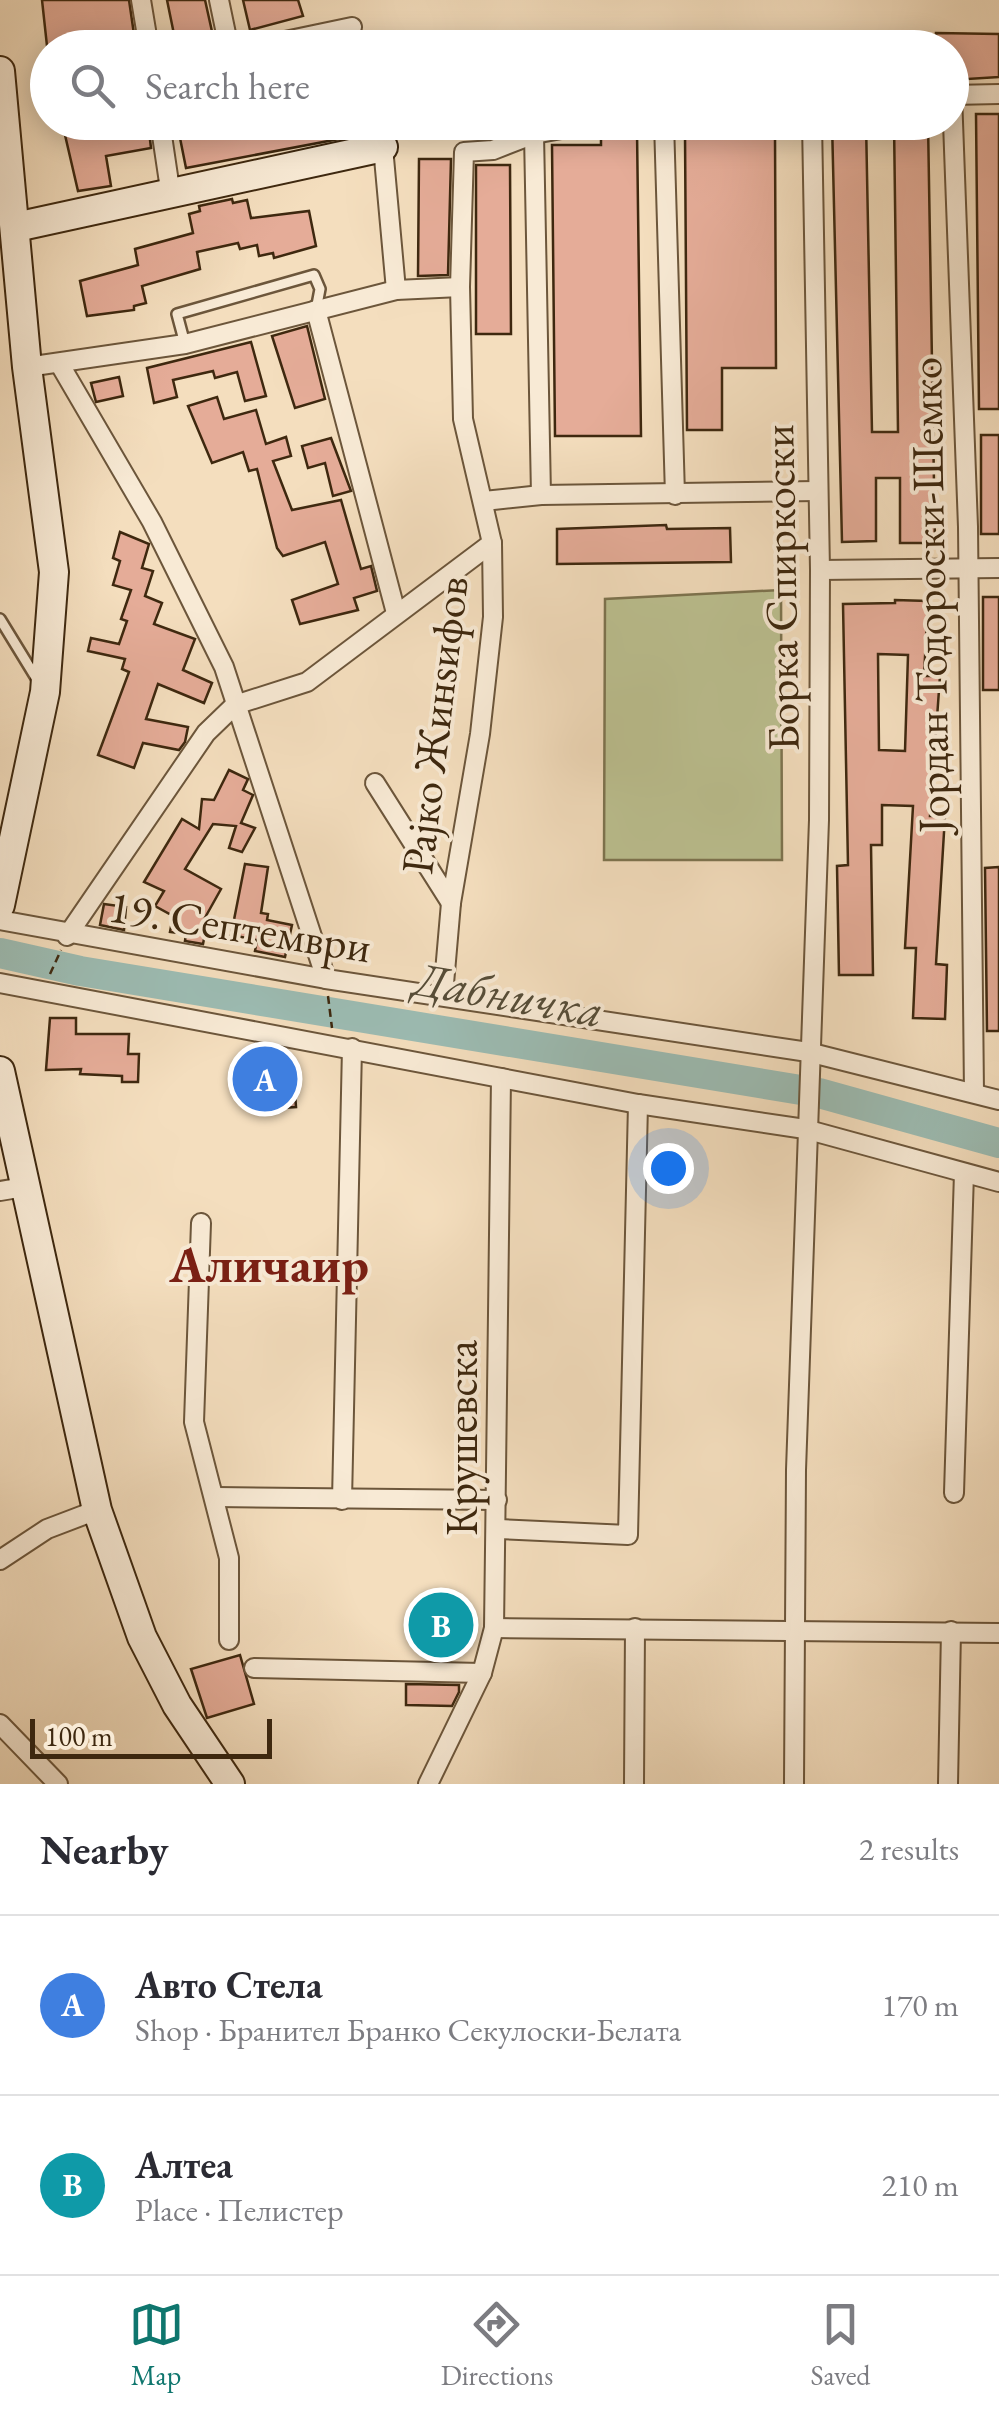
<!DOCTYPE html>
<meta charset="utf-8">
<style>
:root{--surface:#fff;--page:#f2f2f3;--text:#2b2b33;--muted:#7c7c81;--line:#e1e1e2;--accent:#0f766e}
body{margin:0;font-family:"EB Garamond",serif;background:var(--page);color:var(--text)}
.scale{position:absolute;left:30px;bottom:25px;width:242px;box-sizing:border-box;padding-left:10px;border:5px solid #3e280f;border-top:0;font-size:28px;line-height:35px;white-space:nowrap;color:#3e280f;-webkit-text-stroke:8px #f8ead5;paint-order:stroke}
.you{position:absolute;left:668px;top:1168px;width:35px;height:35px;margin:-25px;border:8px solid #fff;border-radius:50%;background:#1a73e8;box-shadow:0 0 0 15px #1a73e833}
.badge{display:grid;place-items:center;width:65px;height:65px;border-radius:50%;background:var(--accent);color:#fff;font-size:32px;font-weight:700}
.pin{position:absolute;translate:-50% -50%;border:5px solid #fff;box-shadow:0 2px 10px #0006}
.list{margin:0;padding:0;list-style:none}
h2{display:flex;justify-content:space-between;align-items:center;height:130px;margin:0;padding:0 40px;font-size:42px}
h2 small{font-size:32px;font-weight:400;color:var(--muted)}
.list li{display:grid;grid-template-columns:65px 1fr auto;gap:30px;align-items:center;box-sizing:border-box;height:180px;padding:0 40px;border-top:2px solid var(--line)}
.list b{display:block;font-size:38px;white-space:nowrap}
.list p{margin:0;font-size:32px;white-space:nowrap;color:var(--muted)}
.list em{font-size:32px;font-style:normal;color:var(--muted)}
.icon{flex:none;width:55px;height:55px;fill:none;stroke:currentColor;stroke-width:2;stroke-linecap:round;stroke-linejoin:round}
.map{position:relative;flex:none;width:999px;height:1784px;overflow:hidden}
.search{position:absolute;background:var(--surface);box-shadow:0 5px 25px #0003;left:30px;right:30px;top:30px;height:110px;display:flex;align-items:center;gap:25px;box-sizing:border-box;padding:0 35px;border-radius:55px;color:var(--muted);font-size:38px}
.sheet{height:490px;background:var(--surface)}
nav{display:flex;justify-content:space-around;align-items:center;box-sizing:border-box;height:140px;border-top:2px solid var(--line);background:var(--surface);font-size:28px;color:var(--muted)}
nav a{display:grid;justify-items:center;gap:5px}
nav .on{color:var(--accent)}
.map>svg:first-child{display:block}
.green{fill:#bcc191;stroke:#7d7450;stroke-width:2.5}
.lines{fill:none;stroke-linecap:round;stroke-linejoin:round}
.river{stroke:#9cbcb3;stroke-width:30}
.building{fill:#e5ac98;stroke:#3e280f;stroke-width:2.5;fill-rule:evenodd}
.lane-casing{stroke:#6c563b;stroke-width:14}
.street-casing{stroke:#6c563b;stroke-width:22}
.secondary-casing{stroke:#3e280f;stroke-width:32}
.path{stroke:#3e280f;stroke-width:2.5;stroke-dasharray:8 5;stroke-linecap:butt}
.lane{stroke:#f8ead5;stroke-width:9}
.street{stroke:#f8ead5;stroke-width:18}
.secondary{stroke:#f8ead5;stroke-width:28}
.labels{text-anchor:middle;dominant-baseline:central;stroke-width:8;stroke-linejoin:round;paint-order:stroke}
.street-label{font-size:45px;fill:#3e280f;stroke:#f8ead5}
.water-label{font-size:48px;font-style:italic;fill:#564d38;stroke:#f8ead5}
.quarter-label{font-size:50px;font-weight:bold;fill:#7a1f14;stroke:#f8ead5}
</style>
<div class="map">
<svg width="999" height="1784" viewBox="0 0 999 1784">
<rect width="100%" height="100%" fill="#f4debe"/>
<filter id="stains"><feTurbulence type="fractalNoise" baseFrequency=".002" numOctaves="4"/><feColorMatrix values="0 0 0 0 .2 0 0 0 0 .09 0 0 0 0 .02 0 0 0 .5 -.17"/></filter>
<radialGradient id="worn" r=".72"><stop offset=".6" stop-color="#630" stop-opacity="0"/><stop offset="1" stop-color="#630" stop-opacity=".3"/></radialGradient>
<path class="green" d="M781,590L782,860H604L605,599Z"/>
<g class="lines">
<path class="river" d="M0,953L80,971L819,1093L999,1143"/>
</g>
<g class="building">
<path d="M42,0H129L136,48H99L98,41L47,46Z"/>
<path d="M167,0H205L213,36L176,44Z"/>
<path d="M243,0H298L303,16L250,30Z"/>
<path d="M936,33L999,34V77L952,80V48H936Z"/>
<path d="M976,114H999V409H979Z"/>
<path d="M62,122H101L102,131L148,123L151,148L106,156L111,186L78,191Z"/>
<path d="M254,122H397V128L186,168L179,133L214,126L215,133Z"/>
<path d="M832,122H866L872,432H898L894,122H928L935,543H900V478H876V541L842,542Z"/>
<path d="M637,131L641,436H555L552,145H601V134L608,132Z"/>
<path d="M685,133L775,135L776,368H722V430H687Z"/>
<path d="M419,159H451L448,275L418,276Z"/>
<path d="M476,165H510L511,334H476Z"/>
<path d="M232,199L233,203L247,200L251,218L309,211L316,246L274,258L273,253L259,256L257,245L240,249L238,243L197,252L200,269L142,286L146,303L134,306V310L87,316L80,281L138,265L135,249L193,233L189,214L200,211L199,206Z"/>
<path d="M307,326L325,399L295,408L272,336Z"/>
<path d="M251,342L266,396L245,401L237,372L215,378L213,371L173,380L177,397L154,403L147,368Z"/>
<path d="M119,377L123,396L96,402L91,383Z"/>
<path d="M217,397L224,419L256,410L266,444L286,437L291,456L273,461L292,510L341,500L361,569L371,566L377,591L354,598L358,610L300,624L292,600L338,584L325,542L283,556L277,548L257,469L249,471L243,452L212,463L188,406Z"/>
<rect x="981" y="435" width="18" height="99"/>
<path d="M331,438L351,491L333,496L325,463L308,468L302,446Z"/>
<path d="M666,525L667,529L730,528L731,562L557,564V529Z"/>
<path d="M120,532L149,544L142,568L153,571L145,596L162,603L154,624L195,639L183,670L212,683L204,703L158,684L146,719L188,727L185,742L179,750L143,743L134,768L98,755L129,672L122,669L125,659L88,651L91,638L119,644L127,621L121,619L131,590L113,585L120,561L113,558Z"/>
<rect x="983" y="597" width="16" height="93"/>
<path d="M895,600L928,601L924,676H940L930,816H945L936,964L947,965L945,1019L913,1018L916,948H905L913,806L882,805V845H871L873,975H839L837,866L848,865L843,604L895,603ZM878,654L908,655L905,751L879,750Z"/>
<path d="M229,770L248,779L243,790L253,795L241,823L255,828L242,852L229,848L236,826L213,824L185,869L221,889L202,923L207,924L203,944L185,941L186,934L170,932L173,916L155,906L164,891L144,882L182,819L199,829L202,799L214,800Z"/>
<path d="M245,864L268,867L261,913L268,914L267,920L292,925L285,957L255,951L257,940L231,935Z"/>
<path d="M999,867V1031H987L985,868Z"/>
<path d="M104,904L126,907L124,930L100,925Z"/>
<path d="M50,1018H76V1034H129L128,1054H139L138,1082H122V1076L80,1074L81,1069L46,1070Z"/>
<path d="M293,1064L296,1107L248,1110L245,1068Z"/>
<path d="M429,1597L461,1603L453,1653L422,1648Z"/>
<path d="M240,1655L254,1704L207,1718L191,1669Z"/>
<path d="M406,1684L459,1685V1692L452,1706L406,1705Z"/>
</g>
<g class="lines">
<defs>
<g id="lane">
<path d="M185,344L177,314L314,275L320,289L316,310"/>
<path d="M0,619L38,681"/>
</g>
<g id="street">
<path d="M141,0L149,48"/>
<path d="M219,0L229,48"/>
<path d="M252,48L352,27"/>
<path d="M952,95L968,527L974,1093"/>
<path d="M952,95L999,94"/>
<path d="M160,122L171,196"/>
<path d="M664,122L675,495"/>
<path d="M534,134L541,495"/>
<path d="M383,147L396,290"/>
<path d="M316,310L396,613"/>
<path d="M59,363L152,522L224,667L326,979"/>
<path d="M27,367L185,344L396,290L460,287"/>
<path d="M484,501L541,495L817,491"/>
<path d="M820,570L999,568"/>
<path d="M375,783L451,903"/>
<path d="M0,920L326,979L808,1052L999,1100"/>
<path d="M67,936L206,733L235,705L307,682L492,543"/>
<path d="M0,983L638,1104L805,1129L999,1182"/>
<path d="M443,995L451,903L480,734L493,617L492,543L463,419L460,287L464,152L493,150L534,134L600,122"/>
<path d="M0,1191L24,1187"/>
<path d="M201,1223L194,1422L229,1558V1640"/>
<path d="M954,1493L964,1173"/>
<path d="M216,1497L497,1500"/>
<path d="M342,1500L352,1048"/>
<path d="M499,1529L628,1535L638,1104"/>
<path d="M0,1560L47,1529L97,1510"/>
<path d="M494,1628L999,1633"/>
<path d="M254,1668L482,1673"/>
<path d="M0,1724L58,1784"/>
<path d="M428,1784L482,1673L494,1628L501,1078"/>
<path d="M634,1784L635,1628"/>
<path d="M794,1784L796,1470L819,820L820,570L812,122"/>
<path d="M948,1784L951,1631"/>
</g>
<g id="secondary">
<path d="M0,71L27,367L54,572L45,692L0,905"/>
<path d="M16,227L383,147"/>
<path d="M0,1071L97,1510L142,1637L177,1705L230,1784"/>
</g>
</defs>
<use href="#lane" class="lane-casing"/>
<use href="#street" class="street-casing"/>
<use href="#secondary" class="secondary-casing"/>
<g class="path">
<path d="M50,974L61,950"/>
<path d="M328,996L332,1028"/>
</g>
<use href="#lane" class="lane"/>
<use href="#street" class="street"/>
<use href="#secondary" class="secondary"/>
</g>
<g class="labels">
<g class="street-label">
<text transform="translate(780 588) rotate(-91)">Борка Спиркоски</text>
<text transform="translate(929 595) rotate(-91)">Јордан Тодороски-Шемко</text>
<text transform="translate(434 725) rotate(-83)">Рајко Жинѕифов</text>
<text transform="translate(240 926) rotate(9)">19. Септември</text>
<text transform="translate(461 1438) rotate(-90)">Крушевска</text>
</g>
<g class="water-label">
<text transform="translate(509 994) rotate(10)">Дабничка</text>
</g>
<g class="quarter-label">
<text x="269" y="1264">Аличаир</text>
</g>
</g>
<rect width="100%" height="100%" filter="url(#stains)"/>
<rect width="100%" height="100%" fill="url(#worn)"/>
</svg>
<div class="scale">100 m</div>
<div class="you"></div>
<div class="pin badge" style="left:265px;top:1079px;background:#3f7fe0">A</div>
<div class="pin badge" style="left:441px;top:1625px;background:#0f9aa8">B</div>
<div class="search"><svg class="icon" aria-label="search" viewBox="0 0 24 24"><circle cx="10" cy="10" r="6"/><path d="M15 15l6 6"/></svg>Search here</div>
</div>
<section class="sheet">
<h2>Nearby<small>2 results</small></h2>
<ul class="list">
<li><span class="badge" style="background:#3f7fe0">A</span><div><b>Авто Стела</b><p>Shop · Бранител Бранко Секулоски-Белата</p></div><em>170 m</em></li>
<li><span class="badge" style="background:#0f9aa8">B</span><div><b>Алтеа</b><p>Place · Пелистер</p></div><em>210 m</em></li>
</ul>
</section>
<nav>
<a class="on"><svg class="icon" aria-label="map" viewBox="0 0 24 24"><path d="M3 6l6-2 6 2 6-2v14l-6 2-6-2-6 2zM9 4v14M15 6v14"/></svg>Map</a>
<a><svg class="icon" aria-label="directions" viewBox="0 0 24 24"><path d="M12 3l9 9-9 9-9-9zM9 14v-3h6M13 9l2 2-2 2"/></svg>Directions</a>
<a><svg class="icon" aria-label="saved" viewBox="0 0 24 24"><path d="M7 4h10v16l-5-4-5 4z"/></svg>Saved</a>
</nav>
